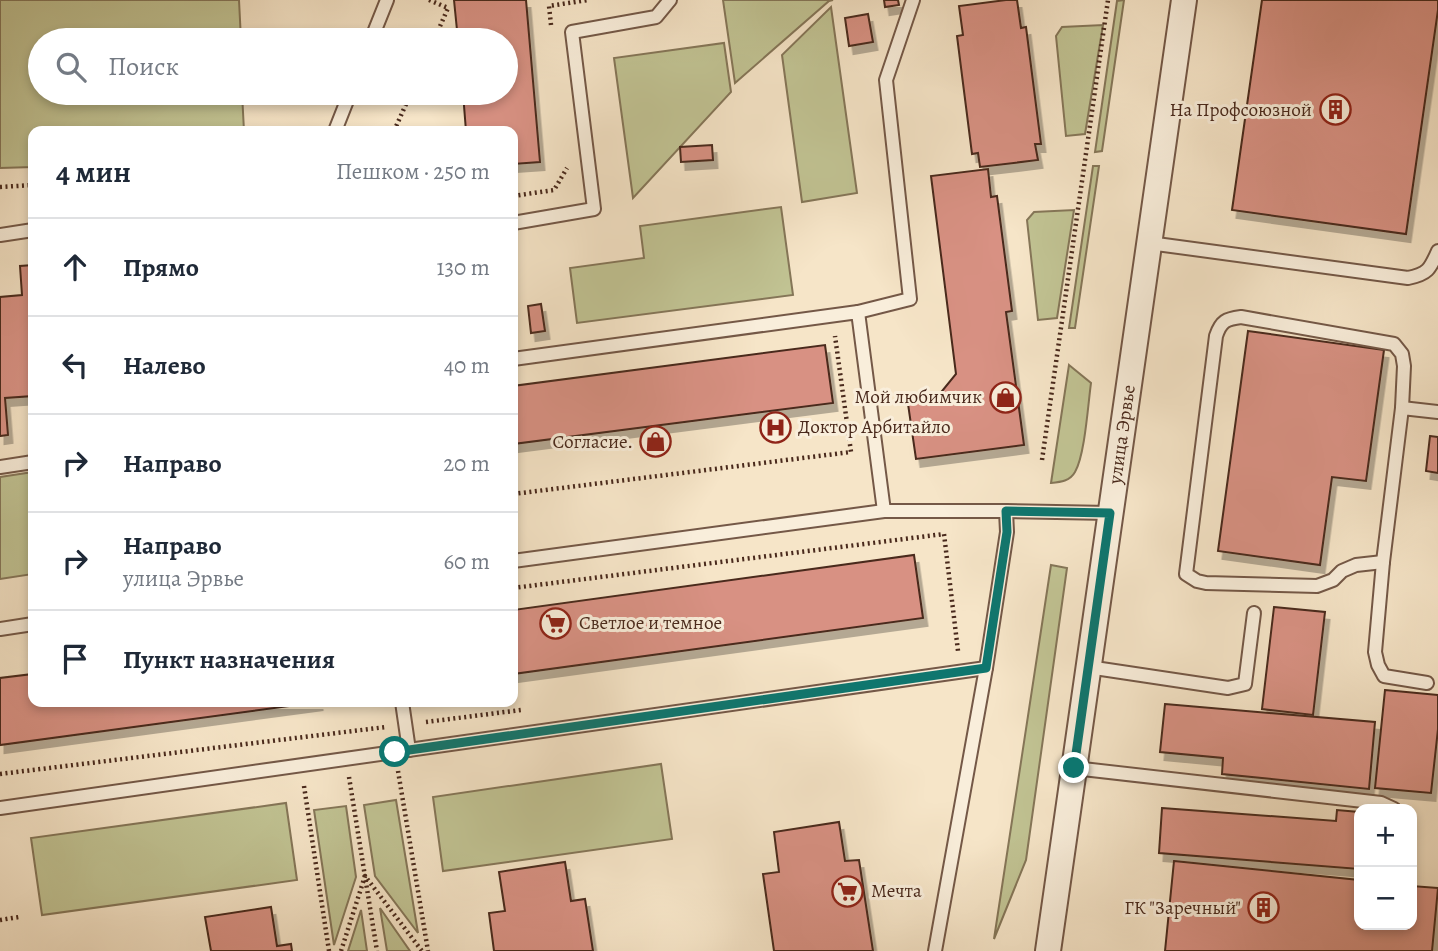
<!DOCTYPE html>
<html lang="ru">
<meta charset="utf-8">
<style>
:root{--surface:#fff;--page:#f6f6f7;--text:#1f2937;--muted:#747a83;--line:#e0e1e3}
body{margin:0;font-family:Alegreya,serif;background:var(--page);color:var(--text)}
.controls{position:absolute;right:21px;bottom:21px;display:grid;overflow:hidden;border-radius:14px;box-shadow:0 4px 10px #0003}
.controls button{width:63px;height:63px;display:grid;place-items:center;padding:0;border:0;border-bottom:2px solid var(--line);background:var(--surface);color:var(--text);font:35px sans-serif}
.stop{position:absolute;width:21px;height:21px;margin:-16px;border:5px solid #0f766e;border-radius:50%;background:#fff}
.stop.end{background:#0f766e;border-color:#fff;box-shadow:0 2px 7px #0008}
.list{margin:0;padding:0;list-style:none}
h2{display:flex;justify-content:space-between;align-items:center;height:91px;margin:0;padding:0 28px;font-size:30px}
h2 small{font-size:23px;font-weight:400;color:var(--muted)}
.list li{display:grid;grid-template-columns:46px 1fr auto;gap:21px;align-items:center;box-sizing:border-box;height:98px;padding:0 28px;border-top:2px solid var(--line)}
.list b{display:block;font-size:26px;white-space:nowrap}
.list p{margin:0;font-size:23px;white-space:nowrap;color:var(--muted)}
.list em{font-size:23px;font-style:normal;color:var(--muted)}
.icon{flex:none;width:38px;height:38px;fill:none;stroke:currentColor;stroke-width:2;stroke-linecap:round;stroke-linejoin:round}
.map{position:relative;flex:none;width:1438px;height:951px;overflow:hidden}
.search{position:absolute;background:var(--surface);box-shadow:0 4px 10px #0003;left:28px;top:28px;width:490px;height:77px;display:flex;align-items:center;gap:18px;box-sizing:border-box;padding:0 24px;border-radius:38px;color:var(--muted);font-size:26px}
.panel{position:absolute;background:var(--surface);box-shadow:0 4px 10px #0003;left:28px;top:126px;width:490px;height:581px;border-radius:14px}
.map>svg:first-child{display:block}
.green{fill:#c1c393;stroke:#857658;stroke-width:2}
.building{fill:#d89183;stroke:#49291c;stroke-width:2;filter:url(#shadow)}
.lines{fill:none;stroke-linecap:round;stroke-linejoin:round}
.service-casing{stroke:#745847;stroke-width:16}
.minor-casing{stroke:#745847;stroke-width:28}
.path{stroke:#49291c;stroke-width:4.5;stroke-dasharray:2 3.5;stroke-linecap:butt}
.service{stroke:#f9eedb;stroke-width:12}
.minor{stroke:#f9eedb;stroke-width:24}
.route{stroke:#0f766e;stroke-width:9}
.labels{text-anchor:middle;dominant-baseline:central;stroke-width:6;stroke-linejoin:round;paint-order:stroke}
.poi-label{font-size:19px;fill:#49291c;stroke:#f9eedb;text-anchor:end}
.street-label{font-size:19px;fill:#49291c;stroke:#f9eedb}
</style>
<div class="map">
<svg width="1438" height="951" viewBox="0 0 1438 951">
<defs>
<filter id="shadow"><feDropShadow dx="4.5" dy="8" stdDeviation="0" flood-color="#0004"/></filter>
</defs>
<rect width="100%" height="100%" fill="#f6e5c8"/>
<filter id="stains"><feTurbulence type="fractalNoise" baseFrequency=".00286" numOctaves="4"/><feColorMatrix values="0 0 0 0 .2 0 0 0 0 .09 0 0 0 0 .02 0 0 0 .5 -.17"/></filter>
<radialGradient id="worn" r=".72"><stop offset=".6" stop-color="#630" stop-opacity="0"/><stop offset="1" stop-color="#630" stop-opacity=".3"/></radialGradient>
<g class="green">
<path d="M0,0H239L241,40H40V93H242L244,131H33V167L0,168Z"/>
<path d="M723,0H833L829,1L735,83Z"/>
<path d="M1124,0L1102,151L1095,152L1117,1Z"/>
<path d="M831,7L857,193L802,202L782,55Z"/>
<path d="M1103,25L1085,134L1066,136L1056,36L1062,27Z"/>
<path d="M724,43L731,92L633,198L614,58Z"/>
<path d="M1093,166H1099L1075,328H1069Z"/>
<path d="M781,207L793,295L577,323L570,268L644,258L640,226Z"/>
<path d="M1074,210L1057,318L1038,320L1027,220L1034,212Z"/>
<path d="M1069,365L1091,383C1088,404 1085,455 1075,472C1070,481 1061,482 1051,483Z"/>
<path d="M33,472V574L0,579V477Z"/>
<path d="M1051,565L1067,568L1026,860L994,939Z"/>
<path d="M661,764L672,839L443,871L433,797Z"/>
<path d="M396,800L418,933L375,876L364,805Z"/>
<path d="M286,803L297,880L42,915L31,838Z"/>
<path d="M346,806L356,877L334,945L314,810Z"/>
<path d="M380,908L410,951H387Z"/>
<path d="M361,910L367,951H348Z"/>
</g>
<g class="building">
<path d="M454,0H526L540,162L513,164V131H466L463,93H506V40H458Z"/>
<path d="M884,0H898L899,5L885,7Z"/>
<path d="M1006,0H1017L1021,28L1026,27L1041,144H1035L1038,160L980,167L978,153L972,154L957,36L963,35L959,6Z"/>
<path d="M1262,0H1438V10L1406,234L1232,210Z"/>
<path d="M868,14L873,42L849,46L845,18Z"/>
<path d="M712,145L713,160L681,162L680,147Z"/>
<path d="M988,169L991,197L997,196L1012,311L1006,312L1024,445L916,459L908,404L934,401L956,374L931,176Z"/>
<path d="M33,265V396L5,398L8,435L0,436V297L22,295L20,266Z"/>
<path d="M541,304L545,331L531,333L528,306Z"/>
<path d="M1248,331L1384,350L1366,481L1332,477L1320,565L1218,551Z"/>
<path d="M825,345L833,403L513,444V386Z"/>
<path d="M1430,436L1438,437V473L1426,471Z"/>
<path d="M914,555L923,618L513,674V610Z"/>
<path d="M1274,607L1325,612L1313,715L1262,709Z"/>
<path d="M33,674V702H319L0,745V678Z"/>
<path d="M1385,690L1438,695V729L1431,793L1375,788Z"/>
<path d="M1165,704L1375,722L1369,789L1222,774L1223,758L1160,752Z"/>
<path d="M1162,808L1336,821L1337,810L1359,812V869L1159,853Z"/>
<path d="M839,822L845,861L859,860L873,951H774L763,874L779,872L774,832Z"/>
<path d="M1174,861L1359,880V925H1412V886L1438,888L1432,951H1165Z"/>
<path d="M565,862L571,901L585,899L593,951H494L489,913L505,911L499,872Z"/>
<path d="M271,907L277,946L291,944L292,951H211L205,917Z"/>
</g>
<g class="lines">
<defs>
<g id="service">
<path d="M371,40L387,0"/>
<path d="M335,131L350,93"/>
<path d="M513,223L594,209L572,32L656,17L670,0"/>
<path d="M0,235L33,230"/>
<path d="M1149,243L1408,278C1428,274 1430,269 1438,251"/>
<path d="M858,312L910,299L886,80L913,0"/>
<path d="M513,359L858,312L884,511"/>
<path d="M0,467L33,462"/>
<path d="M1006,511L1110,513"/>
<path d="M513,561L884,511H1006L1007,532L986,668L935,951"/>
<path d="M1383,562L1356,565L1342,571L1333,580L1317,586L1206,583L1197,581L1186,574L1216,336C1221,321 1226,319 1241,317L1394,344L1402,354L1404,366L1402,408"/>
<path d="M0,629L33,624"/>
<path d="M1088,667L1228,688L1245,684L1254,613"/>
<path d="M1427,683L1384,676L1378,665L1375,652L1383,562L1402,408L1438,412"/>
<path d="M402,702L409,750"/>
<path d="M1074,768L1381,803L1394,809"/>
<path d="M0,808L986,668"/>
</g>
<g id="minor">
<path id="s1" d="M1048,951L1184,0"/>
</g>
</defs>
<use href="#service" class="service-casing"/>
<use href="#minor" class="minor-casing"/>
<g class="path">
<path d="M429,0L448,8L434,40"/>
<path d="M551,25L549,6L588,0"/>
<path d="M394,131L411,93"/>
<path d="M0,187L33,185"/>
<path d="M513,196L554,190L567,168"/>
<path d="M1042,460L1108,0"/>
<path d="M513,494L851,452L835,336"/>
<path d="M513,588L944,534L958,651"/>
<path d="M426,722L521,710"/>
<path d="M398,771L428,951"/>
<path d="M0,774L386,727"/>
<path d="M349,777L377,951"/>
<path d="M304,786L329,951"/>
<path d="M0,920L19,917"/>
<path d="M341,951L365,876L422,951"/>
</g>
<use href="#service" class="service"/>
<use href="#minor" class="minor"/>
</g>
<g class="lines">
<path class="route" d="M395,752L986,668L1007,532L1006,511L1110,513L1074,768"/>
</g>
<defs>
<symbol id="building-ring" viewBox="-11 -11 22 22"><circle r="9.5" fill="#f9eedb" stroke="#8f2418" stroke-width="1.5"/><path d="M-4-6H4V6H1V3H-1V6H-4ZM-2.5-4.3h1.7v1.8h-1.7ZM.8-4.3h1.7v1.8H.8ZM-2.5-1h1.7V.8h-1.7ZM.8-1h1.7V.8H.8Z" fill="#8f2418"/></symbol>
<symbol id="shop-ring" viewBox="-11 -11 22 22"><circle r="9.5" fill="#f9eedb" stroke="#8f2418" stroke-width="1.5"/><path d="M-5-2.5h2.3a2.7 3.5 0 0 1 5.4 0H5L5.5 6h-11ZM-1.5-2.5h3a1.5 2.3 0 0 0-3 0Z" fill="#8f2418"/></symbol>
<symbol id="hospital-ring" viewBox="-11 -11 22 22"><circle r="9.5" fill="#f9eedb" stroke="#8f2418" stroke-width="1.5"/><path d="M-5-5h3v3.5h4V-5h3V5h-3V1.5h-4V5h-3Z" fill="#8f2418"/></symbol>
<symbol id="supermarket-ring" viewBox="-11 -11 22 22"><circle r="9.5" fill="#f9eedb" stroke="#8f2418" stroke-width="1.5"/><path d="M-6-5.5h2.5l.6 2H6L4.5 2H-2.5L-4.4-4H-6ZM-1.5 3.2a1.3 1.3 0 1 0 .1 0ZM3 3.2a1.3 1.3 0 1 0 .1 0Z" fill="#8f2418"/></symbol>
</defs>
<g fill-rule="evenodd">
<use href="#building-ring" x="1318" y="92" width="35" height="35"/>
<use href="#shop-ring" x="988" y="380" width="35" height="35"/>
<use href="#hospital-ring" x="758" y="410" width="35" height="35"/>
<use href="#shop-ring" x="638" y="424" width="35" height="35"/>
<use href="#supermarket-ring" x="538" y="606" width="35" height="35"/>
<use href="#supermarket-ring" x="830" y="874" width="35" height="35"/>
<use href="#building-ring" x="1246" y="890" width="35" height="35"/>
</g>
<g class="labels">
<g class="poi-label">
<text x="1312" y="110">На Профсоюзной</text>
<text x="982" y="397">Мой любимчик</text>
<text x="798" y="427" text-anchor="start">Доктор Арбитайло</text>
<text x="633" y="442">Согласие.</text>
<text x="579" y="623" text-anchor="start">Светлое и темное</text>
<text x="871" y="891" text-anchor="start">Мечта</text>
<text x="1241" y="908">ГК "Заречный"</text>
</g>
<g class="street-label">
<text stroke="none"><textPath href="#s1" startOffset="522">улица Эрвье</textPath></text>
</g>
</g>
<rect width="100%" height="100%" filter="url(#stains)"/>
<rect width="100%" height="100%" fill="url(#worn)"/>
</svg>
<div class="controls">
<button>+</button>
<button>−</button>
</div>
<div class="stop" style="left:395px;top:752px"></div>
<div class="stop end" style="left:1074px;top:768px"></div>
<div class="search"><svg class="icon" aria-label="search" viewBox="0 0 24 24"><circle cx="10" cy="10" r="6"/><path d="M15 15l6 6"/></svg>Поиск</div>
<section class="panel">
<h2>4 мин<small>Пешком · 250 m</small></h2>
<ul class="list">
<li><svg class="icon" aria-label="ahead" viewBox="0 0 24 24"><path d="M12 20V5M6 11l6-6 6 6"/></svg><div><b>Прямо</b></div><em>130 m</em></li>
<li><svg class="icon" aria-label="left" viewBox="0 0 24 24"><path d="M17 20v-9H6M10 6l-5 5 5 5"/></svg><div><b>Налево</b></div><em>40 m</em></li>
<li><svg class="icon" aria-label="right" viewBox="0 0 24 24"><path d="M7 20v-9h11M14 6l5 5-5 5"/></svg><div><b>Направо</b></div><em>20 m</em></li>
<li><svg class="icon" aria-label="right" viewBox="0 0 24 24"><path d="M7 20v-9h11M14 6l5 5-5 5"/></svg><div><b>Направо</b><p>улица Эрвье</p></div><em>60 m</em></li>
<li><svg class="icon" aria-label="arrive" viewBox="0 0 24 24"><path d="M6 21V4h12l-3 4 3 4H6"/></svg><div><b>Пункт назначения</b></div></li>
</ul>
</section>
</div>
